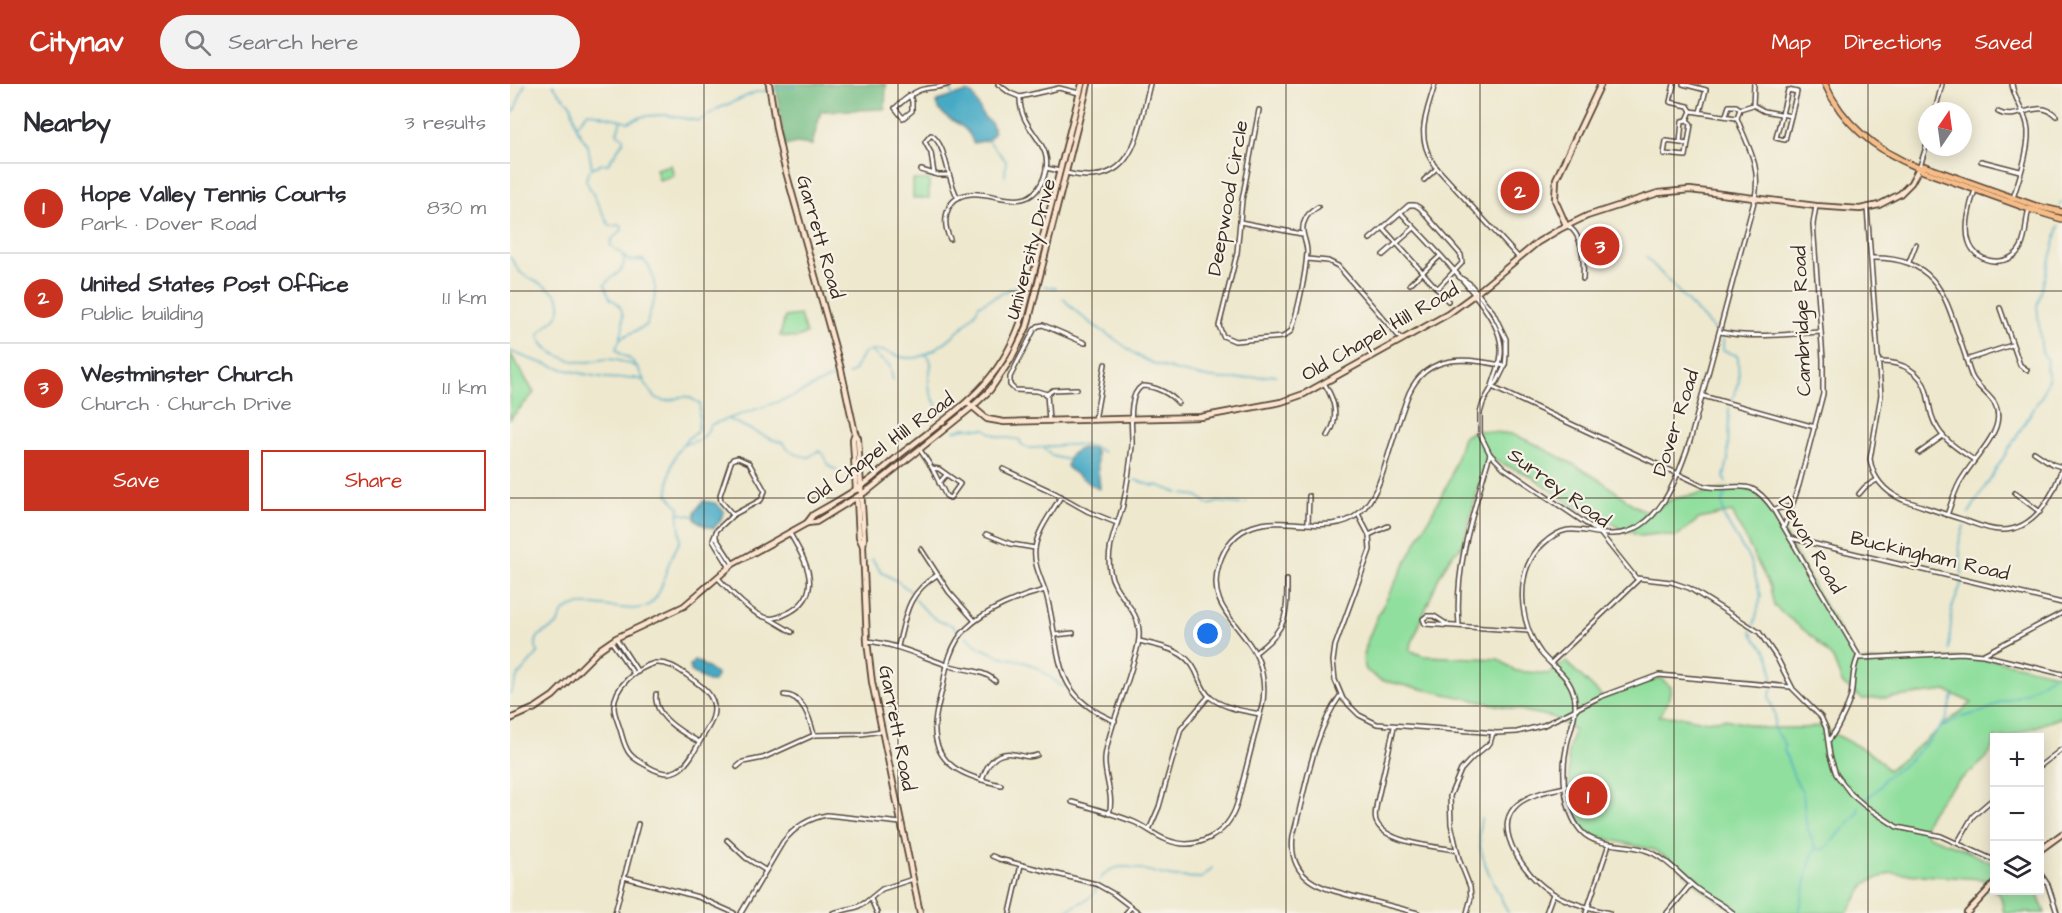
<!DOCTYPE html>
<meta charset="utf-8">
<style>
:root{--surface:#fff;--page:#f2f2f3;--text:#2b2b33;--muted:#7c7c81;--line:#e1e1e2;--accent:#c8321e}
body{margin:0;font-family:"Architects Daughter",sans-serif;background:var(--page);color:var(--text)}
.controls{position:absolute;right:18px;bottom:18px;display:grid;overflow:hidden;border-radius:0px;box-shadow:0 3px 15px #0003}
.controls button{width:54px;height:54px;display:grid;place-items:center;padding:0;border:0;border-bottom:2px solid var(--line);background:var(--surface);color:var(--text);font:30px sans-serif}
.compass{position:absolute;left:1408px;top:18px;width:54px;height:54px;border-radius:50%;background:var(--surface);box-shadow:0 3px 15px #0003;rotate:13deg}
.you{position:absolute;left:698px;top:550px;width:21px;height:21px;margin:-15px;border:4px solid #fff;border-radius:50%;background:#1a73e8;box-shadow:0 0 0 9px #1a73e833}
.badge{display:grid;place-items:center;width:39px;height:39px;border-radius:50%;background:var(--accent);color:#fff;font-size:20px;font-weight:700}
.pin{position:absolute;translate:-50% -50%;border:3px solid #fff;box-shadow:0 2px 6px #0006}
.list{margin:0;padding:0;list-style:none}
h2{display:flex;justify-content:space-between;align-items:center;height:78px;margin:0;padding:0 24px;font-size:26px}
h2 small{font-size:20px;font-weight:400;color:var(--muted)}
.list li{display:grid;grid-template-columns:39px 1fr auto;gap:18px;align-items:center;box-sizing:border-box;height:90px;padding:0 24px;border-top:2px solid var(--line)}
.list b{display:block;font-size:22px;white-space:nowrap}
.list p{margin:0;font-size:20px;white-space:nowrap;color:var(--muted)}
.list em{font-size:20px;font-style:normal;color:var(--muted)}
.actions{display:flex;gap:12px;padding:18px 24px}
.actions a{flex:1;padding:14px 0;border:2px solid var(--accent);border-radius:0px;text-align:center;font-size:21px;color:var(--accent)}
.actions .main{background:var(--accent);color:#fff}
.icon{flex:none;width:33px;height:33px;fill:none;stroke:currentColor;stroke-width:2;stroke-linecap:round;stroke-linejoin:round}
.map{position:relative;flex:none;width:1552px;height:829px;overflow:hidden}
header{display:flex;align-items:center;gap:36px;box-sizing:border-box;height:84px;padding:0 30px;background:var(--accent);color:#fff}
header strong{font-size:28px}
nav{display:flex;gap:33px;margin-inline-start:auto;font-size:21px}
.search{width:420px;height:54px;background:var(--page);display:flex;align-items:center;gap:15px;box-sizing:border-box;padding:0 21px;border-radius:33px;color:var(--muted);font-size:22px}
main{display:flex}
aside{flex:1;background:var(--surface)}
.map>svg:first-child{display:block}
.green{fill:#90df9e;stroke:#66845e;stroke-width:1.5;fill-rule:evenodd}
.forest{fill:#74be85;stroke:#587452;stroke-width:1.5}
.water{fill:#46aac5;stroke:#406a72;stroke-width:1.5}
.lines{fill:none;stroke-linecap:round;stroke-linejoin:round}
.stream{stroke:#46aac5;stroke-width:1.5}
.street-casing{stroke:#564638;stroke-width:6}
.secondary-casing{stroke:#564638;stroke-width:8}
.primary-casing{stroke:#564638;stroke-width:8}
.street{stroke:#fff;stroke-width:3}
.secondary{stroke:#fce5cf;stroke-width:4.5}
.primary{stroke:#f7bd88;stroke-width:5}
.grid{fill:none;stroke:#3b2a1e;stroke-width:1.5;stroke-opacity:0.55}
.labels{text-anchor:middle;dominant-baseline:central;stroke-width:4.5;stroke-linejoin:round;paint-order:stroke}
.street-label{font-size:20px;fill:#3b2a1e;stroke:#f7f3e8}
</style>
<header>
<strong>Citynav</strong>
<div class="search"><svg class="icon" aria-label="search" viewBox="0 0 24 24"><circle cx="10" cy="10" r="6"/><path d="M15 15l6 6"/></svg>Search here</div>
<nav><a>Map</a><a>Directions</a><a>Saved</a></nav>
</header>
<main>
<aside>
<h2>Nearby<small>3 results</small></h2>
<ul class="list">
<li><span class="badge">1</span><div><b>Hope Valley Tennis Courts</b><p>Park · Dover Road</p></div><em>830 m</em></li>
<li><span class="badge">2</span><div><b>United States Post Office</b><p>Public building</p></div><em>1.1 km</em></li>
<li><span class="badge">3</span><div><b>Westminster Church</b><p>Church · Church Drive</p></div><em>1.1 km</em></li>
</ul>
<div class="actions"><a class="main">Save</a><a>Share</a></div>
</aside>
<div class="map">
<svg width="1552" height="829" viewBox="0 0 1552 829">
<rect width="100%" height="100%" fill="#f7f3e8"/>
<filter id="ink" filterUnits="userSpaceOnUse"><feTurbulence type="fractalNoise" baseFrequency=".0167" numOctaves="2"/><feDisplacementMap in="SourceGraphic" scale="12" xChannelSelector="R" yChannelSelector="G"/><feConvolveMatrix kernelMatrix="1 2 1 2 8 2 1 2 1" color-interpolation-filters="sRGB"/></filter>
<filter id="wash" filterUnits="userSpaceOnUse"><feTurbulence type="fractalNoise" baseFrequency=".008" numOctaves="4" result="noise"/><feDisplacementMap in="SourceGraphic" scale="24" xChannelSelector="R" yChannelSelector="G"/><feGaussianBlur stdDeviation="1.35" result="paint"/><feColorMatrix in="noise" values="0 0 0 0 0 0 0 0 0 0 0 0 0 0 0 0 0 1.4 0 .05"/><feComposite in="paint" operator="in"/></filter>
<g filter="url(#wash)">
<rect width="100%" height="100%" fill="#eee8ce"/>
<g class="green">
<path d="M161,81L164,92L149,96L146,85Z"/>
<rect x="403" y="96" width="16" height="18"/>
<path d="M290,231L296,250L285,254L270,252L275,233Z"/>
<path d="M0,269L24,309L0,335Z"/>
<path d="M965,346L1002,350L1023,359L1072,385L1093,398L1125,422L1139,429L1162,415L1221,404H1235L1247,410L1254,417L1271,444L1347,578L1470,573L1552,591V633L1498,653L1484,654C1484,674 1464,684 1450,696C1436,708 1419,726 1414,744L1418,752L1448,763L1484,780V806L1526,807L1535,829H1494L1491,813L1473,795L1380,789L1356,799L1337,829H1226L1225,826L1198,810L1161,776L1144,766L1084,752L1070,741L1061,719L1059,695L1058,668L1064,646L1042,633L870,596L856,586L853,576L857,558L867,533L940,395L953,353ZM977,373L1021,392L1062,421L1096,435L1109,444L1130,452L1147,450L1166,453L1189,435L1222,428L1260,503L1264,522L1305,555L1323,575L1333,600L1352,615L1377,614L1436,607L1462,619C1433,640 1407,665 1378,686L1364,671L1310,642L1294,644H1254L1215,635L1194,637L1173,633L1149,632L1158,618L1161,603L1150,594L1094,614L1056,578L1039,590L1006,587L988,575L914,572L899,566L928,495L941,472L952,462Z"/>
</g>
<path class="forest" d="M266,0H376L375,25L311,27L302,61L286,59L275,62Z"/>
<g class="water">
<path d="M457,8L463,11L473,32L482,40L484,49L478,56L463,59C458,37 434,39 426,20L428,17Z"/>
<path d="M571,364L583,365L586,368L590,404L588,405L560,386L557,382L560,371Z"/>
<path d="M193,417L205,419L214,427L210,437L204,444L195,442L185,435V428Z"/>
<path d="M184,577L189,578L207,591L204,598H198L181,587L180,582Z"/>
</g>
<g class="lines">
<g class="stream">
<path d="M43,0L49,9L61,21L67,45L78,62L82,84"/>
<path d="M440,3L443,13"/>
<path d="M0,31L5,25L15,0"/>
<path d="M112,36L118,38L134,32L156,31L189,37L207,25L246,8L284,3L286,0"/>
<path d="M477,55L496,77L495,92"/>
<path d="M1550,121L1552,117"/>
<path d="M0,173C4,178 7,185 11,189C23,199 60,206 48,230C44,239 33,241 29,251C32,268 59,278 75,278C83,278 91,275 99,275C108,276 118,279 127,283"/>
<path d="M1136,173L1205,247"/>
<path d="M534,202L546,204"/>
<path d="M553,214C567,231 585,242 603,254C614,261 623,270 634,275C655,286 700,296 724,295C738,295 752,292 766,291"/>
<path d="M111,254L137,241C138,232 141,225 144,217C147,206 143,183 133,176L119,177L114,172"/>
<path d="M1213,254V267L1226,271L1228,274L1229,297L1222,316"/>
<path d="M0,267C27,279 67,290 97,294C110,296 122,291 134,297"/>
<path d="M360,267L380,282L383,296"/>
<path d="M417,271C424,278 420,284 419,293C417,307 425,318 431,329"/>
<path d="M338,291L344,287L353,269C379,261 382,275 402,274C421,274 463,238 469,221L506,202L516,200"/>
<path d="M218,335L263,356L274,359C278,369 288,372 299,373L308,367L312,369C318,379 315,382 329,387"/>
<path d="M445,347L455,344L476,345C486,355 497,353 510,356L511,360L518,364C541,365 573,353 593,368"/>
<path d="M174,360C188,357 196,355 200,341L282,313L320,294H329"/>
<path d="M534,364L542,372L558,376"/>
<path d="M625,396L644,402L647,401L668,409"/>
<path d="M1216,398L1214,393L1218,376L1219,324"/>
<path d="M1216,405V410L1212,419L1214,433L1241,478L1251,512L1244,541"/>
<path d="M673,410L688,412L699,421L708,418L731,420"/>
<path d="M735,419H737"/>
<path d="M168,429L184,432"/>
<path d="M1459,429L1534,308L1539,292L1536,284L1537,275L1532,269L1527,222L1549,142"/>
<path d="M362,475L371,488L389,498L401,508"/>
<path d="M1452,490L1449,459L1454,442"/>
<path d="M405,515C411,522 420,532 429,537C437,540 442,539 447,546"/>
<path d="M1241,547C1244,555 1247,557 1253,563C1261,573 1262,584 1262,596"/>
<path d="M456,552L469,563L489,572L512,577L528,584L553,603"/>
<path d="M1439,565L1442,524L1452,498"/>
<path d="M1547,584L1552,582"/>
<path d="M1262,604L1259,614L1265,630L1264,645L1271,654L1275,662L1274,666L1284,693L1293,709L1296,740L1306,765"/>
<path d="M0,610L8,592L28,569C21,552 32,549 46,542C49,539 49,533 52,530C68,507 123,536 141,519C151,510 154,494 158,482C161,473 166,465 170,457C171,445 167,435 169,423L158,411C159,389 161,373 176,356C180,352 184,351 188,347L190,320C167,303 168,321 151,316C136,311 134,290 124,279C119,272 111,273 106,265C107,260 110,257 111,252C115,237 115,220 100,215L95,201C103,188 118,190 113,171L100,161L102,155L112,146V143L109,141L103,142L99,141L76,97C77,84 87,80 98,80L113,58V53L107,49L111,36L78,28L66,42"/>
<path d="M1431,643L1438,641L1448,634L1479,626L1488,619L1516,609L1544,590"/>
<path d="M1354,717L1370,703L1375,694L1394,681L1418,658L1436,636L1443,612"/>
<path d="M971,735C963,770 985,799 998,829"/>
<path d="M1307,765H1315L1347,730L1349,722"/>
<path d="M590,796C604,772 638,788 659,792C670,794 681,793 692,794L702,784"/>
<path d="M552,829L576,816L586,808L584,804"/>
<path d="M1289,829L1301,774L1305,766"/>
</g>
</g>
</g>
<g filter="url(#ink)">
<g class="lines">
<defs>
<g id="street">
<path d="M488,0L500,9L510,13L549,4L569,9"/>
<path d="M925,0C916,32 905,50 924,81L1009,174"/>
<path d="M1164,0L1160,18L1178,22L1181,27L1177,36"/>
<path d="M1173,0L1196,6L1190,28"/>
<path d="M1502,0C1504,15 1514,26 1517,40C1522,59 1509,95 1503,114"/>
<path d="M1278,6L1287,8L1275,56L1266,54Z"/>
<path d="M400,11L402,18V27L393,34L385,24C393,17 400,10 410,6C420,3 430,4 439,0"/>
<path d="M1243,21L1254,27L1281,32"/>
<path d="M1243,21L1244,0"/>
<path d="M749,26L732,116L727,169L709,242L713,252L725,257L773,253L781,247C788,227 796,189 797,168C797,156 789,147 795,136C797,130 803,126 808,123"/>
<path d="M1181,27L1226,34"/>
<path d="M1425,27L1432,0"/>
<path d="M1488,28C1507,39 1528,13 1546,32"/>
<path d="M1216,31L1219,22H1226L1230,25"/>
<path d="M1170,59L1172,37L1177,36L1181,40L1176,72L1154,70L1156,57L1178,60"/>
<path d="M1471,77L1510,87"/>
<path d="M1410,82L1417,60"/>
<path d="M536,84L550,87"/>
<path d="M411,86L428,91H438"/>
<path d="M556,89C626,106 627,49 640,0"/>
<path d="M424,90L421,69L415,58L421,51C437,60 437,97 448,114"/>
<path d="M914,96L927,84"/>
<path d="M1465,106C1460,120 1454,144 1459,158C1466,181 1500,184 1511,163C1517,151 1515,138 1519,125"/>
<path d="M1357,124L1371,311L1360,375C1363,395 1375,408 1393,416C1412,422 1431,429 1451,435C1463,439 1477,446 1491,446C1524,447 1543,413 1552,384"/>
<path d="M891,129C916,157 984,222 990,256C994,273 987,286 982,302"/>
<path d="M730,138L792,150"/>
<path d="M1058,142C1074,152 1074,178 1073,195"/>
<path d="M873,144L938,217"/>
<path d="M440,155C431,136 436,112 461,110C486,107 519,133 534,93C547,58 509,49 510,13"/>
<path d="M860,155L899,121H905L910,124L951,171L952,179L927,205"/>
<path d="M873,171L904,144"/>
<path d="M1361,174C1431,172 1436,217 1455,271C1457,278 1459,286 1462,293C1471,310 1492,314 1487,339C1484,355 1462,378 1453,393C1445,404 1442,418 1437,431"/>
<path d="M797,175L818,177L828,182L892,256"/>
<path d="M1399,178L1406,160"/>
<path d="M949,193L959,199L983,228L996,255V271L995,282L987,298L982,303L973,319L970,329V350L980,370L994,384L1090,449L1126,494L1161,498L1179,504L1249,548L1267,574L1283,605L1311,633L1316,644L1320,672L1326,690L1341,710L1355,722L1387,743L1431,752L1484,776"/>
<path d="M900,200L930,172"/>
<path d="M1490,224L1510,281L1517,286"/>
<path d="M1210,248C1244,255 1277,250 1311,248"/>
<path d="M1456,276L1502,261"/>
<path d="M1369,278C1390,277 1412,287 1417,309C1420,322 1420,333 1428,345C1436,358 1451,367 1464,376"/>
<path d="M814,299C825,316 830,334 818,352"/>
<path d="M982,303L1194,402C1228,409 1238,389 1263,425L1350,574L1451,569L1473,571L1552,590"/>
<path d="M537,310L543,306L567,305"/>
<path d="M1193,312L1305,343"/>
<path d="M585,336L595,280"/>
<path d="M539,337L537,310L527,307L505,306L500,301V293L524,246L528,242L533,241L575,259"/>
<path d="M410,366L422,384L436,412L440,414L450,400L429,385L422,384"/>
<path d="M1524,368L1542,380L1552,383"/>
<path d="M1409,369L1433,352"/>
<path d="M228,374L239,379L255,407L251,416L223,431L211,417L210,411L221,378L223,375Z"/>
<path d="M493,385L545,409L577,427L607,439"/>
<path d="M429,399L436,391"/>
<path d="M1505,409L1530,428"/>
<path d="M1349,410L1355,403L1367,396"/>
<path d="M551,412C542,429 527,446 525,465C523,482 533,497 537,513C552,570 540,611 605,637"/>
<path d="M1264,425L1278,423L1283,419L1289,401L1313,310V275L1303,140L1306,122"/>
<path d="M848,430L859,451L860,466L825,562L823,577L825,596L833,615L849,631L867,640L987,649L1007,648L1034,641L1090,613L1149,591L1281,603"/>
<path d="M798,439L799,412"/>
<path d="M1274,443L1282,421"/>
<path d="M206,448V454L223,480"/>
<path d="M476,450L501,460L525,464"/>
<path d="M859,451L878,442"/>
<path d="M1280,454L1552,519"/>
<path d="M411,465L439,508L465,537"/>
<path d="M219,482L203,456L207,446L223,431"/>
<path d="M208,494C219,506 241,531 258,534C265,536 274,531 280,528C316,508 294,474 279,448"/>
<path d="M260,535L282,548"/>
<path d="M938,541L924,532H917L913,535L915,540L1019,547"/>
<path d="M949,541C944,483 964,426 980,370"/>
<path d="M545,551L563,549"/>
<path d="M106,554L128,588"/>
<path d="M101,557L124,590"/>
<path d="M357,557C387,560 412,573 440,582C453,586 475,586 485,597"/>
<path d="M629,557C649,562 675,565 685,586C690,595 692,607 701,614C714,624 734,627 750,630"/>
<path d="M388,562C396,530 397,510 427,491"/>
<path d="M745,569C777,545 777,533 777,496"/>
<path d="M1474,570L1552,529"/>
<path d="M145,579C159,578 168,585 178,592C188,600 199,606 203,618C207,631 199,642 193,652C180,675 169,701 139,683C132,679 125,676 120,670C114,663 113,654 110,645C108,638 104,630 104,623C104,602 127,584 145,579Z"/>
<path d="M1041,579L1129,495"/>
<path d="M146,610C143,633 173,649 189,658"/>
<path d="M274,611C293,611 300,635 304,651"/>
<path d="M830,612C803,649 795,708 783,752C777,798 815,805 850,814C869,819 889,824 908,829"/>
<path d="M884,643L867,718C866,725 864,731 866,737C874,759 926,763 947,766"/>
<path d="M1319,656C1326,648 1338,623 1341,612C1344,596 1341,589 1348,573"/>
<path d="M1530,682L1552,665"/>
<path d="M227,683L233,678L253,674L304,651L352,650L371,647"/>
<path d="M472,696C476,682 485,667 503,670C512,671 518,675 527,671"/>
<path d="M491,701C456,693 422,682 425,639C426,627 430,614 433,602C436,582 441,559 457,544C475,526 510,512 535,506"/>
<path d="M1056,703C1040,706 1015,711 1004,724C983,748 1017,792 1038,806C1056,819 1078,823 1099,829"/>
<path d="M562,718C583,724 604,730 624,738C636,743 645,752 657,756C687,768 718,750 727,720L752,622C756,606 753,584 745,569C728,538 696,521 709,480C733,406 812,461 848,430C870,411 874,382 883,356C888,340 893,324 899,309C918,268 958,274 995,282"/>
<path d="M599,730C605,709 591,688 596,667C602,637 615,609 623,579C626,569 630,559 629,548C629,524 604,511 600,487C596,463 607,444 613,421C617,402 620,382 622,362C623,346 616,312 632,302C644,302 660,309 668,319"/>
<path d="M639,746L649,723L671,645L699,612"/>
<path d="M217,756L236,774L255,786"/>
<path d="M1448,758L1463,732L1484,714"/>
<path d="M482,772L489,775L586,800L604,810L629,829"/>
<path d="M1530,789L1538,801L1547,829"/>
<path d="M114,793L188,813L224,829"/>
<path d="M361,815L367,829"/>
<path d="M105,829L128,740"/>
<path d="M231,829L273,758C284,744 299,734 317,731L391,739"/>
<path d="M323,829L347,823L356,818L372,805L403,795"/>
<path d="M500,829L511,781"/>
<path d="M616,829L621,823"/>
<path d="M957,829L961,814L960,803L949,775L941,740L940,712L951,686L962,674L980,659L983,649"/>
<path d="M1036,829L1043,810"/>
<path d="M1076,829L1099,760"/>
<path d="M1157,829L1181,800"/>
<path d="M1223,829C1212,819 1197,813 1186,804C1171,792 1153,771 1135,766C1115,759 1086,764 1071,747C1053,726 1051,686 1057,660C1061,643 1068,629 1064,611C1059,591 1043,584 1031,569C1009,539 1003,487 1033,460C1060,435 1071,450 1101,450C1148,451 1168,393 1180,357L1245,114C1251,80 1238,64 1227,34L1230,25L1243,21"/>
</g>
<g id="secondary">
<path d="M259,0L266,44L273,77L331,285L345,349L348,354L354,454L353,462L357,557L362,598L410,829"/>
<path d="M1056,141L1045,116L1046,95L1091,0"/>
<path d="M457,318L477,335L494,338L691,333L771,318L794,310L938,230L964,211L1028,158L1050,145L1077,132L1148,109L1180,106L1306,122L1350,125L1369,121L1390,110L1401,99L1409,84"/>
<path d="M345,349L343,355L346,406"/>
<path d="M347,414L349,453L353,462"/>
<path d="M297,439L303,431C322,420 343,409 361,395C374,385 386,373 400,363C452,322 492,298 513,231L572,0"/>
<path d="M0,635L25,624L43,612L90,565L106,554L174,522L223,480L297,439L306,438L360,405L462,323L480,306L501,275L517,243L578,0"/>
<path d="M1530,766L1552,750"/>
<path d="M1457,829L1484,800"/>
</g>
<g id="primary">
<path d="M1315,0C1333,41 1369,68 1409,84L1413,87L1519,125L1552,135"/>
<path d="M1409,84L1414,82L1526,122L1552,128"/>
</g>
</defs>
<use href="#street" class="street-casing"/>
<use href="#secondary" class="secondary-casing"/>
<use href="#primary" class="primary-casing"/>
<use href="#street" class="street"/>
<use href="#secondary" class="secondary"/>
<use href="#primary" class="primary"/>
</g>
</g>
<path class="grid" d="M194,0V829M388,0V829M582,0V829M776,0V829M970,0V829M1164,0V829M1358,0V829M0,207H1552M0,414H1552M0,622H1552"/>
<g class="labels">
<g class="street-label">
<text transform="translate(718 114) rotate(-80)">Deepwood Circle</text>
<text transform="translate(310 153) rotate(74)">Garrett Road</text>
<text transform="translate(521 165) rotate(-75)">University Drive</text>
<text transform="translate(1292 237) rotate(-92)">Cambridge Road</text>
<text transform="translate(870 248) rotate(-30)">Old Chapel Hill Road</text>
<text transform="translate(1166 339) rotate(-72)">Dover Road</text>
<text transform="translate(370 365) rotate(-36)">Old Chapel Hill Road</text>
<text transform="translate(1049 404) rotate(36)">Surrey Road</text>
<text transform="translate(1301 461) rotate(59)">Devon Road</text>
<text transform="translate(1420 472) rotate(13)">Buckingham Road</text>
<text transform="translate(387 644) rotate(79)">Garrett Road</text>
</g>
</g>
</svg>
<div class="controls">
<button>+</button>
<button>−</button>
<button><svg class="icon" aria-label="layers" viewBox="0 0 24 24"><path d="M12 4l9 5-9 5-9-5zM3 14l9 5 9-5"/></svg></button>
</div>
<svg class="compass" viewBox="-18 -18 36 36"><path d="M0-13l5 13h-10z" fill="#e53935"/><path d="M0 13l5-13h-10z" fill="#7c7c81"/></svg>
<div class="you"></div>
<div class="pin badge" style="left:1078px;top:712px">1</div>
<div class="pin badge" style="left:1010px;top:107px">2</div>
<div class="pin badge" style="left:1090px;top:162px">3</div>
</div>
</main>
